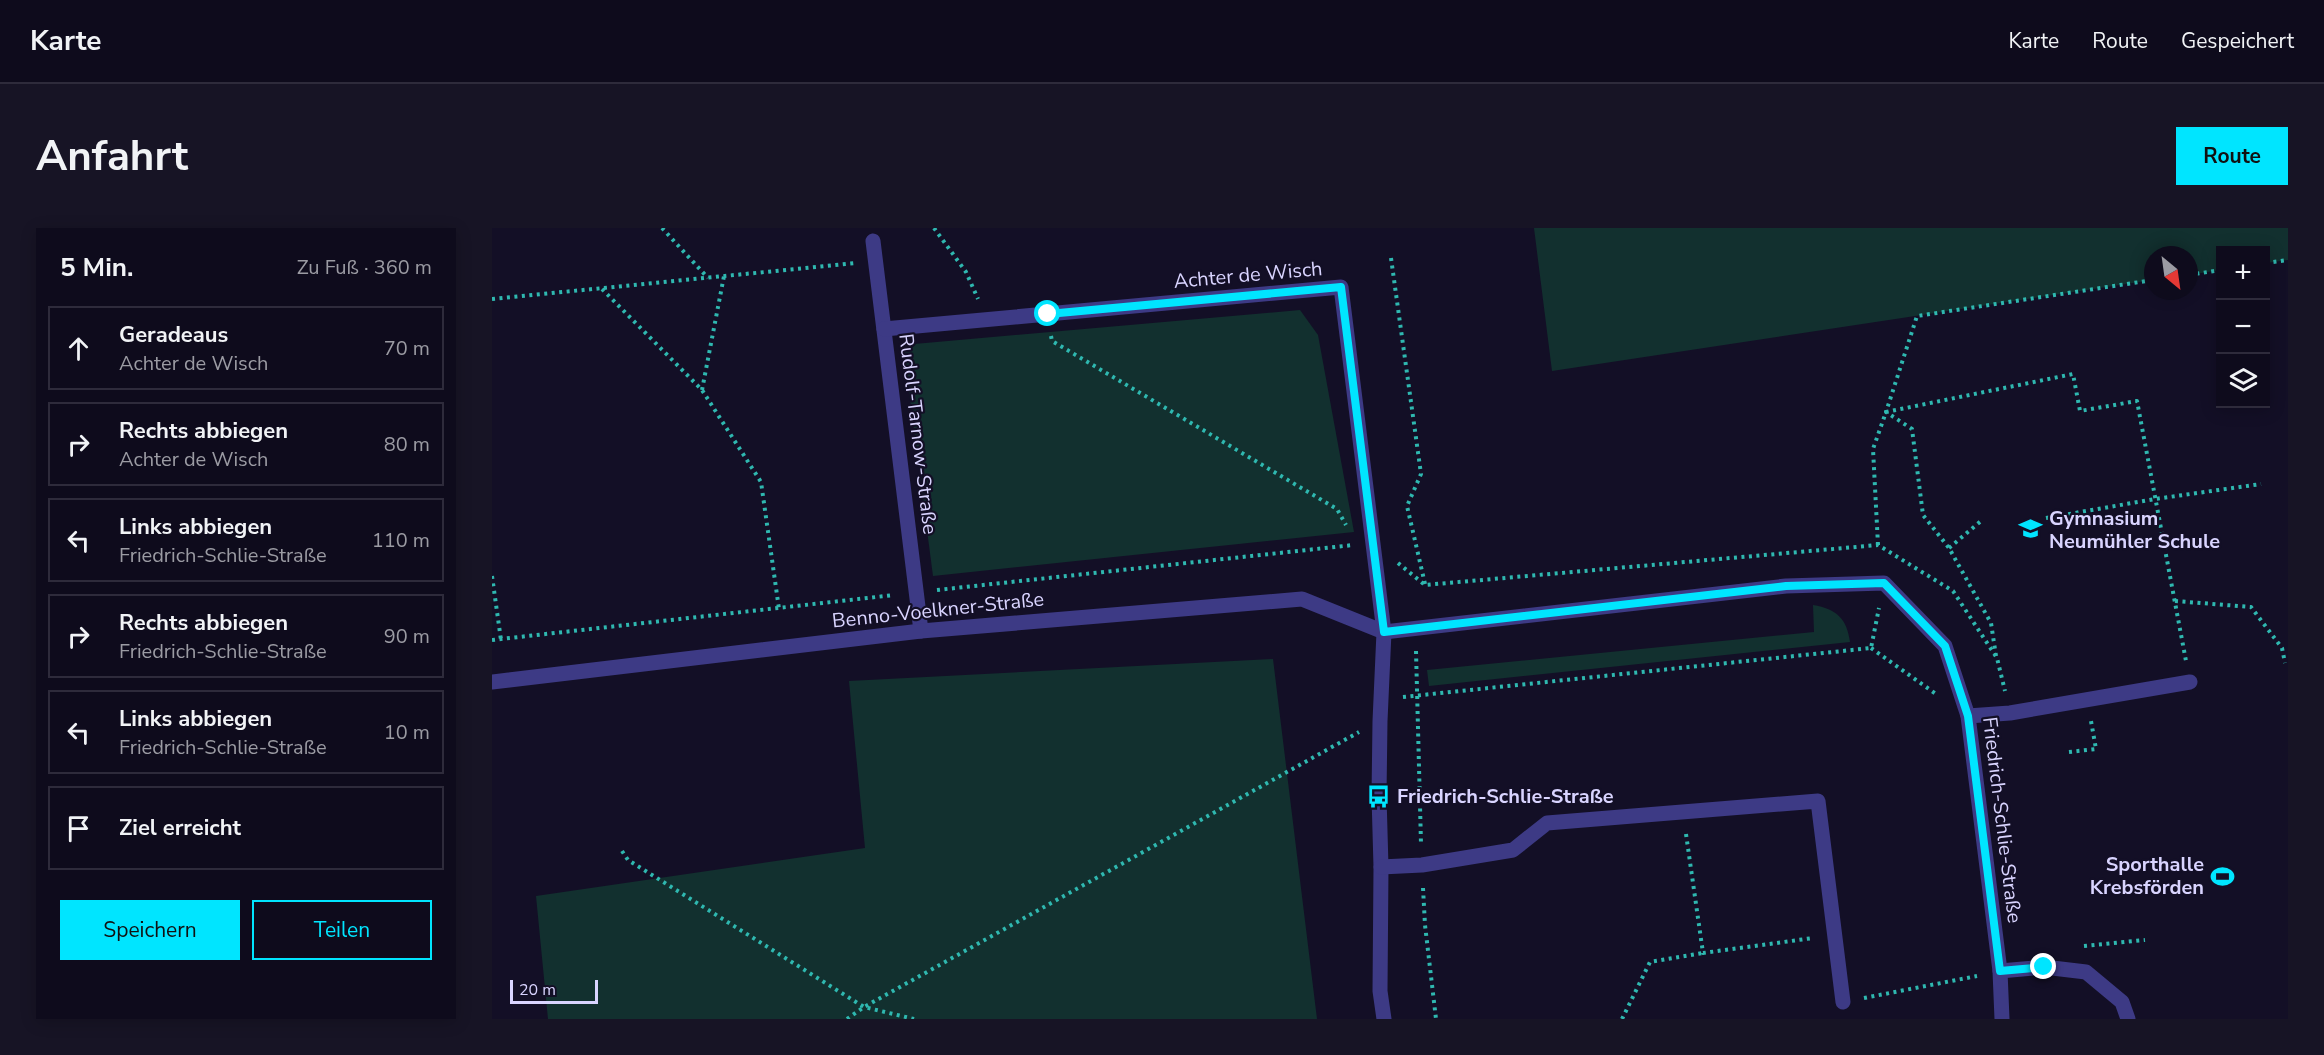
<!DOCTYPE html>
<html lang="de">
<meta charset="utf-8">
<style>
:root{--surface:#0e0b1c;--page:#171425;--text:#f1f3f6;--muted:#9b9ba3;--line:#2e2b3b;--accent:#00e5ff}
body{margin:0;font-family:"Nunito Sans",sans-serif;background:var(--page);color:var(--text)}
.controls{position:absolute;right:18px;top:18px;display:grid;overflow:hidden;border-radius:0px;box-shadow:0 3px 15px #0003}
.controls button{width:54px;height:54px;display:grid;place-items:center;padding:0;border:0;border-bottom:2px solid var(--line);background:var(--surface);color:var(--text);font:30px sans-serif}
.compass{position:absolute;left:1652px;top:18px;width:54px;height:54px;border-radius:50%;background:var(--surface);box-shadow:0 3px 15px #0003;rotate:151deg}
.scale{position:absolute;left:18px;bottom:15px;width:88px;box-sizing:border-box;padding-left:6px;border:3px solid #d9d4ff;border-top:0;font-size:16px;line-height:21px;white-space:nowrap;color:#d9d4ff;-webkit-text-stroke:4px #130f26;paint-order:stroke}
.stop{position:absolute;width:18px;height:18px;margin:-14px;border:4px solid #00e5ff;border-radius:50%;background:#fff}
.stop.end{background:#00e5ff;border-color:#fff;box-shadow:0 2px 6px #0008}
.list{margin:0;padding:0;list-style:none}
h2{display:flex;justify-content:space-between;align-items:center;height:78px;margin:0;padding:0 24px;font-size:26px}
h2 small{font-size:20px;font-weight:400;color:var(--muted)}
.list li{display:grid;grid-template-columns:39px 1fr auto;gap:18px;align-items:center;box-sizing:border-box;height:84px;margin:0 12px 12px;padding:0 12px;border:2px solid var(--line);border-radius:0px}
.list b{display:block;font-size:22px;white-space:nowrap}
.list p{margin:0;font-size:20px;white-space:nowrap;color:var(--muted)}
.list em{font-size:20px;font-style:normal;color:var(--muted)}
.actions{display:flex;gap:12px;padding:18px 24px}
.actions a{flex:1;padding:14px 0;border:2px solid var(--accent);border-radius:0px;text-align:center;font-size:21px;color:var(--accent)}
.actions .main{background:var(--accent);color:#111}
.icon{flex:none;width:33px;height:33px;fill:none;stroke:currentColor;stroke-width:2;stroke-linecap:round;stroke-linejoin:round}
.map{position:relative;flex:none;width:1796px;height:791px;overflow:hidden;border-radius:0px}
header{display:flex;align-items:center;gap:36px;box-sizing:border-box;height:84px;padding:0 30px;background:var(--surface);border-bottom:2px solid var(--line)}
header strong{font-size:28px}
nav{display:flex;gap:33px;margin-inline-start:auto;font-size:21px}
.intro{display:flex;align-items:center;justify-content:space-between;box-sizing:border-box;height:144px;padding:0 36px}
h1{margin:0;font-size:42px}
.button{padding:15px 27px;border-radius:0px;background:var(--accent);color:#111;font-size:21px;font-weight:700}
main{display:flex;gap:36px;padding:0 36px}
aside{flex:1;background:var(--surface);border-radius:0px;box-shadow:0 3px 15px #0003}
.map>svg:first-child{display:block}
.green{fill:#12302f}
.lines{fill:none;stroke-linecap:round;stroke-linejoin:round}
.path{stroke:#2fb8b0;stroke-width:4;stroke-dasharray:3 4.5;stroke-linecap:butt}
.minor{stroke:#3d3a85;stroke-width:15}
.route{stroke:#00e5ff;stroke-width:8}
.labels{text-anchor:middle;dominant-baseline:central;stroke-width:4.5;stroke-linejoin:round;paint-order:stroke}
.street-label{font-size:20px;fill:#d9d4ff;stroke:#130f26}
.poi-label{font-size:20px;font-weight:bold;fill:#d9d4ff;stroke:#130f26;text-anchor:start}
</style>
<header>
<strong>Karte</strong>
<nav><a>Karte</a><a>Route</a><a>Gespeichert</a></nav>
</header>
<div class="intro"><h1>Anfahrt</h1><a class="button">Route</a></div>
<main>
<aside>
<h2>5 Min.<small>Zu Fuß · 360 m</small></h2>
<ul class="list">
<li><svg class="icon" aria-label="ahead" viewBox="0 0 24 24"><path d="M12 20V5M6 11l6-6 6 6"/></svg><div><b>Geradeaus</b><p>Achter de Wisch</p></div><em>70 m</em></li>
<li><svg class="icon" aria-label="right" viewBox="0 0 24 24"><path d="M7 20v-9h11M14 6l5 5-5 5"/></svg><div><b>Rechts abbiegen</b><p>Achter de Wisch</p></div><em>80 m</em></li>
<li><svg class="icon" aria-label="left" viewBox="0 0 24 24"><path d="M17 20v-9H6M10 6l-5 5 5 5"/></svg><div><b>Links abbiegen</b><p>Friedrich-Schlie-Straße</p></div><em>110 m</em></li>
<li><svg class="icon" aria-label="right" viewBox="0 0 24 24"><path d="M7 20v-9h11M14 6l5 5-5 5"/></svg><div><b>Rechts abbiegen</b><p>Friedrich-Schlie-Straße</p></div><em>90 m</em></li>
<li><svg class="icon" aria-label="left" viewBox="0 0 24 24"><path d="M17 20v-9H6M10 6l-5 5 5 5"/></svg><div><b>Links abbiegen</b><p>Friedrich-Schlie-Straße</p></div><em>10 m</em></li>
<li><svg class="icon" aria-label="arrive" viewBox="0 0 24 24"><path d="M6 21V4h12l-3 4 3 4H6"/></svg><div><b>Ziel erreicht</b></div></li>
</ul>
<div class="actions"><a class="main">Speichern</a><a>Teilen</a></div>
</aside>
<div class="map">
<svg width="1796" height="791" viewBox="0 0 1796 791">
<rect width="100%" height="100%" fill="#130f26"/>
<g class="green">
<path d="M1042,0H1796V32L1774,35V22H1728V42L1697,47V27H1661V52L1060,143Z"/>
<path d="M808,82L826,107L862,304L441,348L411,117Z"/>
<path d="M1321,377C1345,381 1355,391 1358,414L937,458L935,442L1322,404Z"/>
<path d="M781,431L825,791H56L44,668L373,620L357,453Z"/>
</g>
<g class="lines">
<g class="path">
<path d="M170,0L216,50"/>
<path d="M442,0L474,44L486,71"/>
<path d="M899,30L929,246L915,278L933,356"/>
<path d="M1774,35L1796,32"/>
<path d="M1697,47L1728,42"/>
<path d="M110,61L210,162L269,254L287,381"/>
<path d="M0,71L364,35"/>
<path d="M559,108L560,113L845,281L854,297"/>
<path d="M210,162L232,48"/>
<path d="M1554,290L1663,271L1769,256"/>
<path d="M1386,317L1381,221L1394,184L1581,146L1588,183L1645,173L1694,433"/>
<path d="M1457,320L1489,293"/>
<path d="M906,335L933,357L1386,317L1461,363L1505,430L1513,463"/>
<path d="M0,348L9,412"/>
<path d="M445,362L861,317"/>
<path d="M1683,373L1759,379L1790,420L1793,435"/>
<path d="M0,412L402,367"/>
<path d="M1379,420L1444,466"/>
<path d="M924,423L929,616"/>
<path d="M1504,428L1499,395L1457,320L1431,287L1420,201L1394,184L1425,88L1661,52"/>
<path d="M911,469L1379,420L1387,380"/>
<path d="M1577,524L1604,521L1599,493"/>
<path d="M1194,606L1211,725L1321,710"/>
<path d="M130,623L136,632L372,779L422,791"/>
<path d="M931,660L933,697L944,791"/>
<path d="M1592,718L1653,712"/>
<path d="M1372,770L1485,748"/>
<path d="M355,791L372,779L867,504"/>
<path d="M1130,791L1158,734L1211,725"/>
</g>
<g class="minor">
<path d="M381,13L429,403"/>
<path d="M392,101L849,59L892,404L888,493L887,568L889,639L888,763L892,791"/>
<path d="M0,454L429,403L810,371L892,404L1294,358L1392,355L1453,418L1476,488L1508,743L1510,791"/>
<path d="M1476,488L1518,485L1698,454"/>
<path d="M889,639L930,637L1021,622L1055,595L1326,573L1351,774"/>
<path d="M1508,743L1552,739L1594,744L1630,774L1636,791"/>
</g>
</g>
<g class="lines">
<path class="route" d="M556,86L849,59L892,404L1294,358L1392,355L1453,418L1476,488L1508,743L1552,739"/>
</g>
<defs>
<symbol id="school-bare" viewBox="-9 -9 18 18"><path d="M0-5L7-2L0 1L-7-2ZM-4 1L0 2.5L4 1V4Q0 6-4 4Z" fill="#00e5ff" stroke="#130f26" stroke-width="2.5" paint-order="stroke"/></symbol>
<symbol id="bus-bare" viewBox="-9 -9 18 18"><path d="M-5-6H5V4H4V6H2V4H-2V6H-4V4H-5ZM-3.5-4V0h7V-4ZM-3.5 1.2v1.5H-2V1.2ZM2 1.2v1.5H3.5V1.2Z" fill="#00e5ff" stroke="#130f26" stroke-width="2.5" paint-order="stroke"/></symbol>
<symbol id="stadium-bare" viewBox="-9 -9 18 18"><path d="M0-5a6.5 5 0 1 0 0 10a6.5 5 0 1 0 0-10ZM-3.5-1.8h7v3.6h-7Z" fill="#00e5ff" stroke="#130f26" stroke-width="2.5" paint-order="stroke"/></symbol>
</defs>
<g fill-rule="evenodd">
<use href="#school-bare" x="1522" y="284" width="33" height="33"/>
<use href="#bus-bare" x="870" y="552" width="33" height="33"/>
<use href="#stadium-bare" x="1714" y="632" width="33" height="33"/>
</g>
<g class="labels">
<g class="street-label">
<text transform="translate(756 47) rotate(-5)">Achter de Wisch</text>
<text transform="translate(426 206) rotate(83)">Rudolf-Tarnow-Straße</text>
<text transform="translate(446 382) rotate(-6)">Benno-Voelkner-Straße</text>
<text transform="translate(1510 592) rotate(83)">Friedrich-Schlie-Straße</text>
</g>
<g class="poi-label">
<text x="1557" y="290">Gymnasium<tspan x="1557" dy="23">Neumühler Schule</tspan></text>
<text x="905" y="568">Friedrich-Schlie-Straße</text>
<text x="1712" y="636" text-anchor="end">Sporthalle<tspan x="1712" dy="23">Krebsförden</tspan></text>
</g>
</g>
</svg>
<div class="controls">
<button>+</button>
<button>−</button>
<button><svg class="icon" aria-label="layers" viewBox="0 0 24 24"><path d="M12 4l9 5-9 5-9-5zM3 14l9 5 9-5"/></svg></button>
</div>
<svg class="compass" viewBox="-18 -18 36 36"><path d="M0-13l5 13h-10z" fill="#e53935"/><path d="M0 13l5-13h-10z" fill="#9b9ba3"/></svg>
<div class="scale">20 m</div>
<div class="stop" style="left:556px;top:86px"></div>
<div class="stop end" style="left:1552px;top:739px"></div>
</div>
</main>
